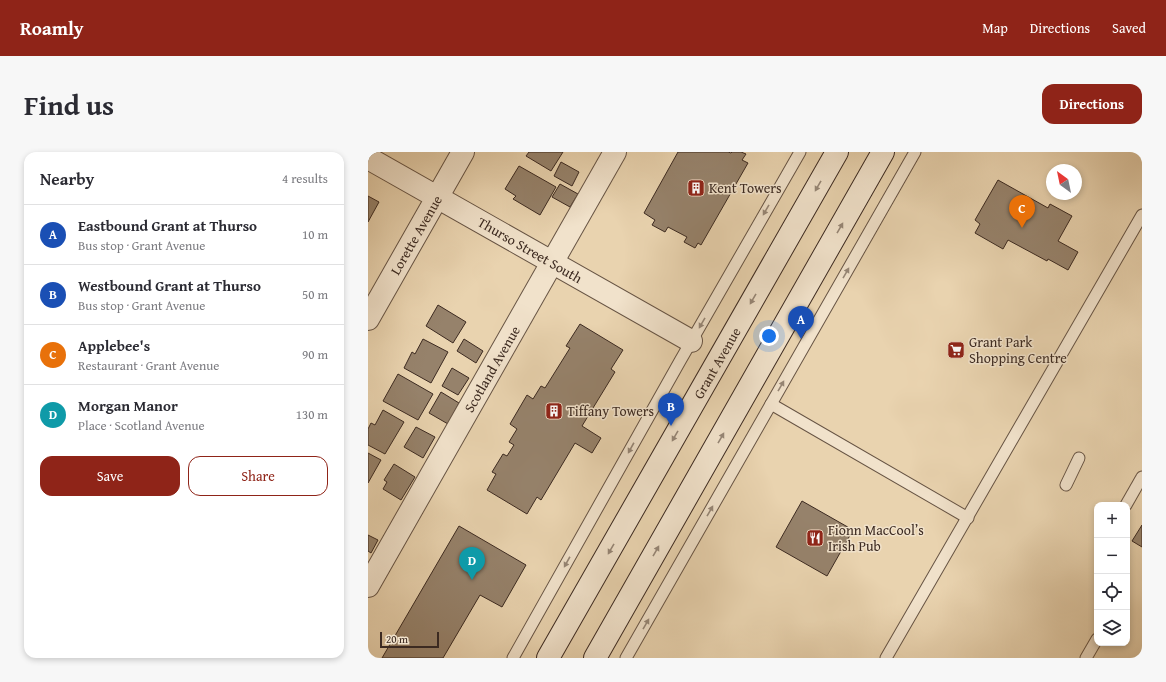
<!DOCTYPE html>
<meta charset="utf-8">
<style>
:root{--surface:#fff;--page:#f7f7f7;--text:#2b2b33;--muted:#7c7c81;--line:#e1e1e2;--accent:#8f2418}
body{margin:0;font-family:"Gentium Book Plus",serif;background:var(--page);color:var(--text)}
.controls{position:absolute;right:12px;bottom:12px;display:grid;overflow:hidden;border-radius:8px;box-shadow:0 2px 6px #0003}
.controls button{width:36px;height:36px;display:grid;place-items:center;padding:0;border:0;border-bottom:1px solid var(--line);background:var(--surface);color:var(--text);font:20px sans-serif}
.compass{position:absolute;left:678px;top:12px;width:36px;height:36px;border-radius:50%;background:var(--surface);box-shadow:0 2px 6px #0003;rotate:327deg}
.scale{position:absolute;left:12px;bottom:10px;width:59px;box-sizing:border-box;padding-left:4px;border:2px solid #3c2a21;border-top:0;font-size:11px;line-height:14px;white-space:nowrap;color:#3c2a21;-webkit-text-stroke:3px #f1e2cb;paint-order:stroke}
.you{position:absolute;left:401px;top:184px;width:14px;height:14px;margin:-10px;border:3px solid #fff;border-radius:50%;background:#1a73e8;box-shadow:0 0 0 6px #1a73e833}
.badge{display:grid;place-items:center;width:26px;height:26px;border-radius:50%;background:var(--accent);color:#fff;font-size:13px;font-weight:700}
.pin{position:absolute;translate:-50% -33px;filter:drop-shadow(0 1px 2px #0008)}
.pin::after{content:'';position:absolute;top:21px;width:14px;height:12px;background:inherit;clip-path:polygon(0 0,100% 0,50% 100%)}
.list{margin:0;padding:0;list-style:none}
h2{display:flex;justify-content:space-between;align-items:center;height:52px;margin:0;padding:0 16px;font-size:17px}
h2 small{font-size:13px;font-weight:400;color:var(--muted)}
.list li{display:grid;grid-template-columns:26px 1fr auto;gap:12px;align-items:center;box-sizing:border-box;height:60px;padding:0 16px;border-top:1px solid var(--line)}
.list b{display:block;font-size:15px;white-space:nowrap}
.list p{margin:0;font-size:13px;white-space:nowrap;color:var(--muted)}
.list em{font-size:13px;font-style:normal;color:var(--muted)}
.actions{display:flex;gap:8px;padding:12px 16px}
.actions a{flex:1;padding:9px 0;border:1px solid var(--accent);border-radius:12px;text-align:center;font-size:14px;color:var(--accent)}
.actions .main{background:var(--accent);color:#fff}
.icon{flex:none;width:22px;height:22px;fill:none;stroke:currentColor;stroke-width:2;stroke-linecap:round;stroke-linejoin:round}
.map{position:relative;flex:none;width:774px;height:506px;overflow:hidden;border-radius:12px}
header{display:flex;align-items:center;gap:24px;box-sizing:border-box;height:56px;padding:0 20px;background:var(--accent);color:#fff}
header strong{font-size:19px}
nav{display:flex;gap:22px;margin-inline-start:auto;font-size:14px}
.intro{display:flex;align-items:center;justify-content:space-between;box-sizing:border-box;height:96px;padding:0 24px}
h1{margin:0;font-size:28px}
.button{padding:10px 18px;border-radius:12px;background:var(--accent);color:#fff;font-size:14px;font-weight:700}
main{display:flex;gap:24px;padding:0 24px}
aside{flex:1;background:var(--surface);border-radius:12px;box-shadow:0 2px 6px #0003}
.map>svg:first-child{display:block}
.building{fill:#96826b;stroke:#3c2a21}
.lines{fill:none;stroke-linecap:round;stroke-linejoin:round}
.service-casing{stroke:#675444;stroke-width:13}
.minor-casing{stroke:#675444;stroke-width:24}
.secondary-casing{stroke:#3c2a21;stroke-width:24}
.service{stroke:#f1e2cb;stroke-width:11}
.minor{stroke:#f1e2cb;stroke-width:22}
.secondary{stroke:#f1e2cb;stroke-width:22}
.oneway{fill:#968676}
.labels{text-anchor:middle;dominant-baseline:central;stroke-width:3;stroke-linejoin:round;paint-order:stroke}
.poi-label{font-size:14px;fill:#3c2a21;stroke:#f1e2cb;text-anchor:start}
.street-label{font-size:14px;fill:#3c2a21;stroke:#f1e2cb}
</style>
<header>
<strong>Roamly</strong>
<nav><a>Map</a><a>Directions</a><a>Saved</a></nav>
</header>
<div class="intro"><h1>Find us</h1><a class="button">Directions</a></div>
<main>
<aside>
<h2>Nearby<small>4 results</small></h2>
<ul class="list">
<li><span class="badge" style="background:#1a4fb4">A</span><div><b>Eastbound Grant at Thurso</b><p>Bus stop · Grant Avenue</p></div><em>10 m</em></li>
<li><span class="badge" style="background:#1a4fb4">B</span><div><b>Westbound Grant at Thurso</b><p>Bus stop · Grant Avenue</p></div><em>50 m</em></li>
<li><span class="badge" style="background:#e8710a">C</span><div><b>Applebee's</b><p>Restaurant · Grant Avenue</p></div><em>90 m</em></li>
<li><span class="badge" style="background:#0f9aa8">D</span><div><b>Morgan Manor</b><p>Place · Scotland Avenue</p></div><em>130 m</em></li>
</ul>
<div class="actions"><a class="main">Save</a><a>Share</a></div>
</aside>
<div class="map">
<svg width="774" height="506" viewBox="0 0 774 506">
<rect width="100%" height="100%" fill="#e9d3af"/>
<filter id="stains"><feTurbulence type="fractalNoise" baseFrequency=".005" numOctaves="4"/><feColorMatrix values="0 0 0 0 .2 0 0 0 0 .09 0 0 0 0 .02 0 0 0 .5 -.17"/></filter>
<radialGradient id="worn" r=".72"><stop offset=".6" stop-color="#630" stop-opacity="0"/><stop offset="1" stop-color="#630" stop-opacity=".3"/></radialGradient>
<g class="building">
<path d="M161,0H195L183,19L158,4Z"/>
<path d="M310,0H360L363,1L364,0H373L378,2L374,8L380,11L333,93L330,91L327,96L316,90L319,85L300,75L297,80L284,73L287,68L276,61Z"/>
<path d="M193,10L211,20L204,34L186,24Z"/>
<path d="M151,14L188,35L172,63L145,47L148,44L137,37Z"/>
<path d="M630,28L680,56L682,52L704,64L690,89L710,100L700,118L680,107L679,109L640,88L635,97L607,81L612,72L607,68Z"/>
<path d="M192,32L210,42L202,55L184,45Z"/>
<path d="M0,44L11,50L0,70Z"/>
<path d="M70,153L98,170L85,191L58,174Z"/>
<path d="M212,172L255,198L243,217L247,220L214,274L233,286L224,301L207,291L173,348L169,345L159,362L119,338L128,322L124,320L135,302L139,304L146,293L141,290L149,277L142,272L159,243L165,247L173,234L177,236L202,196L198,194Z"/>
<path d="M55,187L80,200L63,231L36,216L44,200L47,202Z"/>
<path d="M96,187L115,199L108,211L89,199Z"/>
<path d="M84,216L101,226L90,243L74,234Z"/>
<path d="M30,222L65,242L50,268L15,249Z"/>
<path d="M73,240L91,251L80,272L61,261Z"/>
<path d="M15,258L36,270L17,302L0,293V277L3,271L7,273Z"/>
<path d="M48,275L67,285L55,306L36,295Z"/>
<path d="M0,301L13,308L0,331Z"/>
<path d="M26,312L47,325L33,348L15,337L19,330L16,328Z"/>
<path d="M434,349L485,378L459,424L408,395Z"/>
<path d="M774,373V395L764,389Z"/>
<path d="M91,374L158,413L134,455L112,443L75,506H14Z"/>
<path d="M0,383L10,388L3,401L0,399Z"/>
</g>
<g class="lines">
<defs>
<g id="service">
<path d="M403,252L600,366"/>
<path d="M698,333L711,306"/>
<path d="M758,353L774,325"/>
<path d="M145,506L312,209L432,0"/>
<path d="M258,506L547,0"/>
<path d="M518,506L774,63"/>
<path d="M718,506L729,487"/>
</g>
<g id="minor">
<path d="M0,6L323,189"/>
<path d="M0,167L95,0"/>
<path d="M0,434L247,0"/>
</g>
<g id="secondary">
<path d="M180,506L469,0"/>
<path d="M227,506L515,0"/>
</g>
</defs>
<use href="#service" class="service-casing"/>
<use href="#minor" class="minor-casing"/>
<use href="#secondary" class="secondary-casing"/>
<use href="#service" class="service"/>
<use href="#minor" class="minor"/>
<use href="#secondary" class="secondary"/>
</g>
<defs><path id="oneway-solid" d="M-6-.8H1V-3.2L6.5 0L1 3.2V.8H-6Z"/></defs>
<g class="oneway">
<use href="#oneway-solid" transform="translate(450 34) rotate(120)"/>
<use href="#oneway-solid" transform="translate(398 58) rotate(120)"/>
<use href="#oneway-solid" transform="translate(472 76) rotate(-60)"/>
<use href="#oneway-solid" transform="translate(478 121) rotate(-60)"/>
<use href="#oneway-solid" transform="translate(385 147) rotate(120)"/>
<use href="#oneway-solid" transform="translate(334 171) rotate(120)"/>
<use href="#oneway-solid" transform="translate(413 234) rotate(-60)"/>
<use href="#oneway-solid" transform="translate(307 284) rotate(120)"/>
<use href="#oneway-solid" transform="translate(353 286) rotate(-60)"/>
<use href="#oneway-solid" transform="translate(263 296) rotate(119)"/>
<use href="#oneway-solid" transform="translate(342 359) rotate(-60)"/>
<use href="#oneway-solid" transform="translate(243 397) rotate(120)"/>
<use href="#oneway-solid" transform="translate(288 399) rotate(-60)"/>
<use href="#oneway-solid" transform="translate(199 410) rotate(119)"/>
<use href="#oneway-solid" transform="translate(278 472) rotate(-60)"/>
</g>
<defs>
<symbol id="building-square" viewBox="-11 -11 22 22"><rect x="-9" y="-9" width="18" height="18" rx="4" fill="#8f2418" stroke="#f1e2cb"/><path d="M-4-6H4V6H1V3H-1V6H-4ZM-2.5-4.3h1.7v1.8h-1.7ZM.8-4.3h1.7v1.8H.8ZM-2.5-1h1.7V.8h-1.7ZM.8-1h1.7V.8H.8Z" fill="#fff"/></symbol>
<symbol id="supermarket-square" viewBox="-11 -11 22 22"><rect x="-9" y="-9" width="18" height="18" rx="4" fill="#8f2418" stroke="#f1e2cb"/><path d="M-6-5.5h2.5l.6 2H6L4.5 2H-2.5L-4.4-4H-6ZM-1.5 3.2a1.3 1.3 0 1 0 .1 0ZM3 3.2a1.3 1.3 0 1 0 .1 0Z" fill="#fff"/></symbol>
<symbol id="restaurant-square" viewBox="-11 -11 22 22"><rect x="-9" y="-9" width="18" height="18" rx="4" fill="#8f2418" stroke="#f1e2cb"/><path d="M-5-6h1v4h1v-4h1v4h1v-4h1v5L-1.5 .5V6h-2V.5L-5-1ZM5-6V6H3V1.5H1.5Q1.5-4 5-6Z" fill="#fff"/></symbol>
</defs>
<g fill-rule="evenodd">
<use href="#building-square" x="318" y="26" width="20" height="20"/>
<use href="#supermarket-square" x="578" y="188" width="20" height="20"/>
<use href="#building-square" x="176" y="249" width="20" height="20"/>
<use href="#restaurant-square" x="437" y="376" width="20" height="20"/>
</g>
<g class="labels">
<g class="poi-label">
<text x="341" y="36">Kent Towers</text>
<text x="601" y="190">Grant Park<tspan x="601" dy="16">Shopping Centre</tspan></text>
<text x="199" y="259">Tiffany Towers</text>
<text x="460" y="378">Fionn MacCool’s<tspan x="460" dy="16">Irish Pub</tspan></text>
</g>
<g class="street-label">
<text transform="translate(48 83) rotate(-60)">Lorette Avenue</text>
<text transform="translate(162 98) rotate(30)">Thurso Street South</text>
<text transform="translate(349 211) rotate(-60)">Grant Avenue</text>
<text transform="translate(124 217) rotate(-60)">Scotland Avenue</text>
</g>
</g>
<rect width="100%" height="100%" filter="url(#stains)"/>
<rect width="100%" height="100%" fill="url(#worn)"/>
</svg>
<div class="controls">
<button>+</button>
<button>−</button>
<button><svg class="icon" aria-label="locate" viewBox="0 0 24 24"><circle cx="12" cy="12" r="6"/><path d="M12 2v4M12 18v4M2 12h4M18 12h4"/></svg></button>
<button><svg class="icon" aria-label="layers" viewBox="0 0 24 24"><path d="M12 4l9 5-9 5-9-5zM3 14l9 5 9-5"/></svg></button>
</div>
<svg class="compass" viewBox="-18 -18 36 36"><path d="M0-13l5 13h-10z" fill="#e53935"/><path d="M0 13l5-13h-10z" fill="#7c7c81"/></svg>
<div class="scale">20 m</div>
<div class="you"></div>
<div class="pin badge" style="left:433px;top:187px;background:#1a4fb4">A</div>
<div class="pin badge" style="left:303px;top:274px;background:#1a4fb4">B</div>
<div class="pin badge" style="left:654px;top:76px;background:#e8710a">C</div>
<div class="pin badge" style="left:104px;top:428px;background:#0f9aa8">D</div>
</div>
</main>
